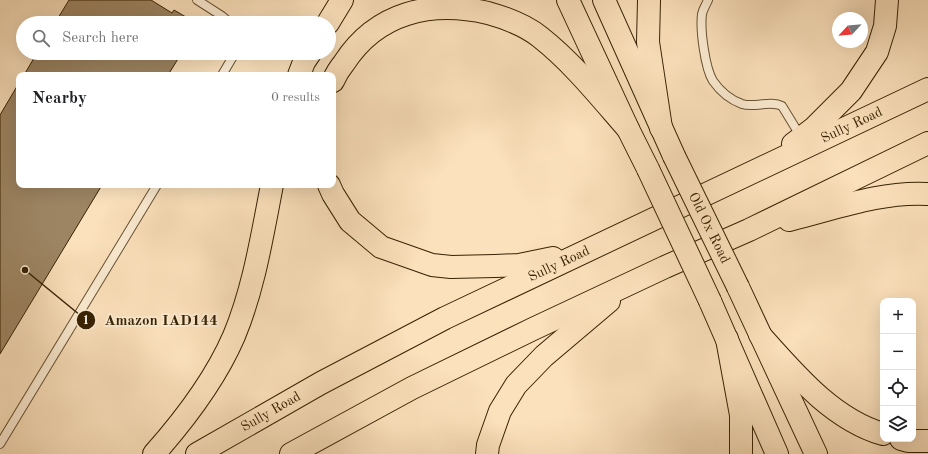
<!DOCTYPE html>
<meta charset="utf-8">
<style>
:root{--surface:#fff;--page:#f2f2f2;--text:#202124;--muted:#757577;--line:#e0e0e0}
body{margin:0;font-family:"Old Standard TT",serif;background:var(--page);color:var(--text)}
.controls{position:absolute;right:12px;bottom:12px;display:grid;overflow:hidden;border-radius:8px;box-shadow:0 4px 16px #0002}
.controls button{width:36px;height:36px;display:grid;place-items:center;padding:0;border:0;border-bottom:1px solid var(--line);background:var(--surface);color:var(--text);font:20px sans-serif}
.compass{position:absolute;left:832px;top:12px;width:36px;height:36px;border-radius:50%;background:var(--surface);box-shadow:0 4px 16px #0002;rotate:244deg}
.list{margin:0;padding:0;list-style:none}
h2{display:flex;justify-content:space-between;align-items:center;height:52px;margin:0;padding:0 16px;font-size:17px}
h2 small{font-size:13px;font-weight:400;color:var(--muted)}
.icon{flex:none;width:22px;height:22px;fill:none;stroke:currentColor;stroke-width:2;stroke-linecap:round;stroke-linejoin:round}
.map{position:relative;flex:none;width:928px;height:454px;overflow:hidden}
.search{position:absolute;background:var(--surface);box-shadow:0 4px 16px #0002;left:16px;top:16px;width:320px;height:44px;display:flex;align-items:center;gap:10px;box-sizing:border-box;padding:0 14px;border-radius:22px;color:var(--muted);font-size:15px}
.panel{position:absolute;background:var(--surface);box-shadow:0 4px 16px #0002;left:16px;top:72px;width:320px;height:116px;border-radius:8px}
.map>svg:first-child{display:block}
.building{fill:#9d8563;stroke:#372203}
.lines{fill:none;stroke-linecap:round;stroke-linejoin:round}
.lane-casing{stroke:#685231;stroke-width:10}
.primary-casing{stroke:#372203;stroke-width:24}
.highway-casing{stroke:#372203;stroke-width:24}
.lane{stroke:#fcecd3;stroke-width:8}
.primary{stroke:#fbe1bc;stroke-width:22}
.highway{stroke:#fbe1bc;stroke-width:22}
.primary-bridge-casing{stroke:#372203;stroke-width:24;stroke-linecap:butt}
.primary-bridge{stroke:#fbe1bc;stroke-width:22}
.labels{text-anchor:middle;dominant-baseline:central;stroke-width:3.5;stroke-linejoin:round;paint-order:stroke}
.street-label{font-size:14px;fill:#372203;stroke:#fcecd3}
.leader{fill:none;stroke:#372203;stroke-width:1.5}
.callout-dot{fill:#372203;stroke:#fcecd3;stroke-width:1.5}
.mark-label{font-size:12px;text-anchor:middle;font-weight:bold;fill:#fff}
.callout-label{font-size:15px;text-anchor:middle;font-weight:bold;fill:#372203;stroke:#fcecd3;stroke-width:3.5;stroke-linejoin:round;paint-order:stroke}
</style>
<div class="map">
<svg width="928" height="454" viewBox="0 0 928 454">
<rect width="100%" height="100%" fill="#fbe1bc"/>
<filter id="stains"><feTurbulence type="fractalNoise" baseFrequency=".005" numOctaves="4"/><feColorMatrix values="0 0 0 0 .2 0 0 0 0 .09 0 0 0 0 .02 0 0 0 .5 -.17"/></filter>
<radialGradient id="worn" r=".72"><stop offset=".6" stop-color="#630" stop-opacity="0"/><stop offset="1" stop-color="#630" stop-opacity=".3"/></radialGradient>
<g class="building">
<path d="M69,0H151L172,13L174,10L196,23H55Z"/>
<path d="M37,53H185L184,56L181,54L168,75H24Z"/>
<path d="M19,83V185H102L0,354V115Z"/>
</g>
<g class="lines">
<defs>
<g id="lane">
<path d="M197,0L222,16L230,23"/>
<path d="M708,0C706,5 703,9 702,14C700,30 705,68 713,81C720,91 731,100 742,104C755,108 770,100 782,106L801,137"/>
<path d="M222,75L235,53"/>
<path d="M0,444L157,185"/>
</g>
<g id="primary">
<path d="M568,0L628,129L648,169"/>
<path d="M604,0L674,156"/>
<path d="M738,287L816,454"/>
<path d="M710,301L777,454"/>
</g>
<g id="highway">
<path d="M649,0L648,42L661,128"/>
<path d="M328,23L342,0"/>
<path d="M299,75L304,62L310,53"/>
<path d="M333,81C336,74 340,68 344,63C377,12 431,0 488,13C506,18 525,25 540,37C573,63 600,97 628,129"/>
<path d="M793,144L814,128L851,91L877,52L885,26L887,0"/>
<path d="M329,185L333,194L350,221L381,247L432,265L451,267L495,266L519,265L553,258"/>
<path d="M789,220C834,209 881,191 928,194"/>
<path d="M760,335C795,374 832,419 883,434"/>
<path d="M727,339L741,415V454"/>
<path d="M901,439L908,441H928"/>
<path d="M154,454C186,418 215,380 234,336C254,288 262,236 272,185"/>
<path id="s1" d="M197,454L321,383L445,318L928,89"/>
<path d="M291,454L412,388L533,329L665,267L749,230L928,143"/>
<path d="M487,454L488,445L500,411L516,385L544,356L609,301"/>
</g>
</defs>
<use href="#lane" class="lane-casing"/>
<use href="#primary" class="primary-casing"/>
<use href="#highway" class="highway-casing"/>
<use href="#lane" class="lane"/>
<use href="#primary" class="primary"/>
<use href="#highway" class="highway"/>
<defs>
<g id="primary-bridge">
<path id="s2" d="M674,156L738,287"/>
<path d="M648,169L710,301"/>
</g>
</defs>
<use href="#primary-bridge" class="primary-bridge-casing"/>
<use href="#primary-bridge" class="primary-bridge"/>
</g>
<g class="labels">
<g class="street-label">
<text stroke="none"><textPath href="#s1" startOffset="733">Sully Road</textPath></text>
<text stroke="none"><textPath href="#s2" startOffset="80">Old Ox Road</textPath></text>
<text stroke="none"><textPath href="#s1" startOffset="409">Sully Road</textPath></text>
<text stroke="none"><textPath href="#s1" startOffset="85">Sully Road</textPath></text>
</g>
</g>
<path class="leader" d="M25 270L86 320"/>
<g class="callout-dot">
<circle cx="25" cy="270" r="4"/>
<circle cx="86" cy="320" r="10"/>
</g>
<g class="mark-label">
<text x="86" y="324">1</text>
</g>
<g class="callout-label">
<text x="161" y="325">Amazon IAD144</text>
</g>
<rect width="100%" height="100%" filter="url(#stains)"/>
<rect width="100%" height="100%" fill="url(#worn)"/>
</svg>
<div class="controls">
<button>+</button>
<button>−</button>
<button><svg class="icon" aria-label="locate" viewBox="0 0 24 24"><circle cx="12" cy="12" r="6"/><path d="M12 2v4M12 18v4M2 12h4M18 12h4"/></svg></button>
<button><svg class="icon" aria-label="layers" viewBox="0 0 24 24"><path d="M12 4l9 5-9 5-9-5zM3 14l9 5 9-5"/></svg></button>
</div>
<svg class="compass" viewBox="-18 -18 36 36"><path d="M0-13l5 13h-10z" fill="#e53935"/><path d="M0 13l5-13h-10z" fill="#757577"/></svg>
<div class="search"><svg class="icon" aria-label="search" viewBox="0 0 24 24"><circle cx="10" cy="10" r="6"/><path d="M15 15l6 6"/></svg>Search here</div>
<section class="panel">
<h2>Nearby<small>0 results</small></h2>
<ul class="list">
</ul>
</section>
</div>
